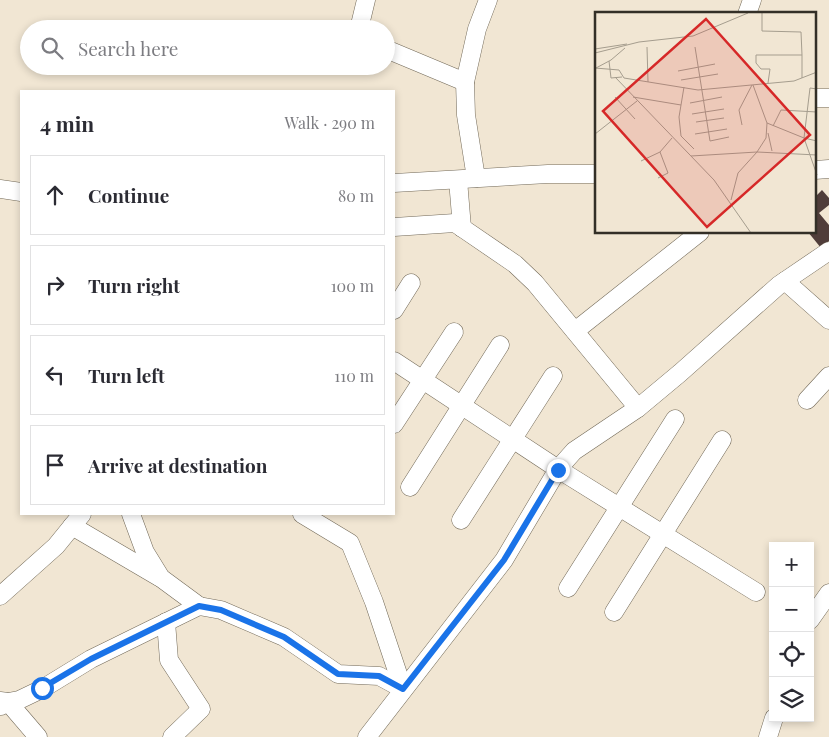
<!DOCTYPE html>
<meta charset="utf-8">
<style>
:root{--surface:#fff;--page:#f7f7f7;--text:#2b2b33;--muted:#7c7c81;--line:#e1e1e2}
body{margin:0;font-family:"Playfair Display",serif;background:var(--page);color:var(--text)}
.controls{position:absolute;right:15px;bottom:15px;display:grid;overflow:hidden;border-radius:0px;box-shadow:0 2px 8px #0003}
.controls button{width:45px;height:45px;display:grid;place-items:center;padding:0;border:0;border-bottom:1px solid var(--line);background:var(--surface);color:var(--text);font:25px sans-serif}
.stop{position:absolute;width:15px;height:15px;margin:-11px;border:4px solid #1a73e8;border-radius:50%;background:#fff}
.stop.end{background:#1a73e8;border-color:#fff;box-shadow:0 1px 5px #0008}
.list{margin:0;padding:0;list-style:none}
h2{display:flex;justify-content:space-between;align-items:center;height:65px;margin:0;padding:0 20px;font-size:21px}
h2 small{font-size:16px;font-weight:400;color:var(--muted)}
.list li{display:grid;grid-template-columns:32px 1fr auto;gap:15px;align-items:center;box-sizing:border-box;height:80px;margin:0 10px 10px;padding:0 10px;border:1px solid var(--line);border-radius:0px}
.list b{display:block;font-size:19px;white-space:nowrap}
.list em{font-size:16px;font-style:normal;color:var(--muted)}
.icon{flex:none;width:28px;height:28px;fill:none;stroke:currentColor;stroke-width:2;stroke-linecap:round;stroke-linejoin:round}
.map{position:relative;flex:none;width:829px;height:737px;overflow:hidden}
.search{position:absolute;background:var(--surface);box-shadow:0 2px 8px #0003;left:20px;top:20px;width:375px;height:55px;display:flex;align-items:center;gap:12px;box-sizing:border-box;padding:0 18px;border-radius:28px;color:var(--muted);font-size:19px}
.panel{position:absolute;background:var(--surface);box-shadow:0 2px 8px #0003;left:20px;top:90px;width:375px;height:425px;border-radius:0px}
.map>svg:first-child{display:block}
.building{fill:#503d3a}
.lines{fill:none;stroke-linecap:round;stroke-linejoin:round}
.minor-casing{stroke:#726958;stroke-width:19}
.minor{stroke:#fff;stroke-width:18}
.route{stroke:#1a73e8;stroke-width:6}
.inset-road{fill:none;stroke:#a59d8e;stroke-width:1}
.view{fill:#d62828;fill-opacity:0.15;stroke:#d62828;stroke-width:2.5}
.inset-edge{fill:none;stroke:#332f27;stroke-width:2.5}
</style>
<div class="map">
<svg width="829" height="737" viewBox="0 0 829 737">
<rect width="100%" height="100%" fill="#f1e6d3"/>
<path class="building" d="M822,190L829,198V205L819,213L829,225V241L821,248L808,232H815V197Z"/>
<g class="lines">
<defs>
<g id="minor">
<path d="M747,14L752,0"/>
<path d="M359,29L366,0"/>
<path d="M386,49L465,82L477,29L488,0"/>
<path d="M465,82L466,115L476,178"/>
<path d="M815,98H829"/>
<path d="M815,170L829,169"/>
<path d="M458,180L462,228"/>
<path d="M394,183L548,174H596"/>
<path d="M0,189L21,192"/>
<path d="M394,227L455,223L515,264L535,283L638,408"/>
<path d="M785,281L829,320"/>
<path d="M394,310L411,283"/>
<path d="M575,331L700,232"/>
<path d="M394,361L558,469L756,592"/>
<path d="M807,400L829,376"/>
<path d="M394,424L454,332"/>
<path d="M410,487L500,345"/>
<path d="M131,514L145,552L161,578L199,606"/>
<path d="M302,514L350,543L374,602L403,689"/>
<path d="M461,520L553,376"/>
<path d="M72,526L159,577"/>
<path d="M568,588L675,419"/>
<path d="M0,596L56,546L82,514"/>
<path d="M614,612L722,440"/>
<path d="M810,620L829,593"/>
<path d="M166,622L169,660L201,709L172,737"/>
<path d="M0,701L8,702L19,700L42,689L91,659L199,606L221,610L284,637L338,674L379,676L403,689"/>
<path d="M1,706L8,702L38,737"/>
<path d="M367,737L504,560L558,469L574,451L638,408L680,373L779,285L829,251"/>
<path d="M768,737L774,718"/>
</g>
</defs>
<use href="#minor" class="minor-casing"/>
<use href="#minor" class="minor"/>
</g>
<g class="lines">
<path class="route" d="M42,688L91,659L199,606L221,610L284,637L338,674L379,676L403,689L504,560L558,470"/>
</g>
<g transform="translate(595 12)">
<rect width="221" height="221" fill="#f1e6d3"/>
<path class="inset-road" d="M167,1V19L206,20L207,43M52,35L53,70M100,35L115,129L134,125M0,37L32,32M0,41L44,30L98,24L153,1M14,49L16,66L27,65M0,56L24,58L29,66L103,78L199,69L222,60M1,56L16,48L30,36M83,59L120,52M20,65L119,168L156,221M86,68L123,62M173,71L175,57H166L161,51V43H207V66M158,73L172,111L209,126L222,163M89,75L84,105L86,124L99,137M222,77L215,76L209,126L222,129M20,85L40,107M38,85L86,93M95,91L127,85M97,102L129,97M101,110L129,106M147,113L144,98L157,73M178,114L186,98L222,100M173,121L177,139M0,122L42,89M100,122L132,117M65,140L77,126M96,144L162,140L171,126L172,111M46,149L65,140L73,161L63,166M136,188L143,161L162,140L222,143"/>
<path class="view" d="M111,7L215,123L112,215L8,99Z"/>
<rect width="221" height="221" class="inset-edge"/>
</g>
</svg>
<div class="controls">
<button>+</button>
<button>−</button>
<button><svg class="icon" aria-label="locate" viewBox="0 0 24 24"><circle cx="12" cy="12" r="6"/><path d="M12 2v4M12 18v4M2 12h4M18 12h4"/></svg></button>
<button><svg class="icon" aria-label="layers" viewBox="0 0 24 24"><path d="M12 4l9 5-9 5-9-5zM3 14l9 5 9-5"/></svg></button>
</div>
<div class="stop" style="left:42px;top:688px"></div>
<div class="stop end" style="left:558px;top:470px"></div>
<div class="search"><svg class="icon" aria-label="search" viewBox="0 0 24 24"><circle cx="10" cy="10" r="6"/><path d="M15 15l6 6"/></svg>Search here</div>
<section class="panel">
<h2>4 min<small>Walk · 290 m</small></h2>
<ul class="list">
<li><svg class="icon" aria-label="ahead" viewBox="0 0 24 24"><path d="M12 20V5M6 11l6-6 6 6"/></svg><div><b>Continue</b></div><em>80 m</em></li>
<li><svg class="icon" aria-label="right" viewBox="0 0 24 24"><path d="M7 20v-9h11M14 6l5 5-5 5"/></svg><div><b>Turn right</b></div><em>100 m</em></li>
<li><svg class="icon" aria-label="left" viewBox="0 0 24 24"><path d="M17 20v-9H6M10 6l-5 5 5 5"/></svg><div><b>Turn left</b></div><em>110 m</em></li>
<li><svg class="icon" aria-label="arrive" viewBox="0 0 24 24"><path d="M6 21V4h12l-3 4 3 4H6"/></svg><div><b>Arrive at destination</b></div></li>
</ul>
</section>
</div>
